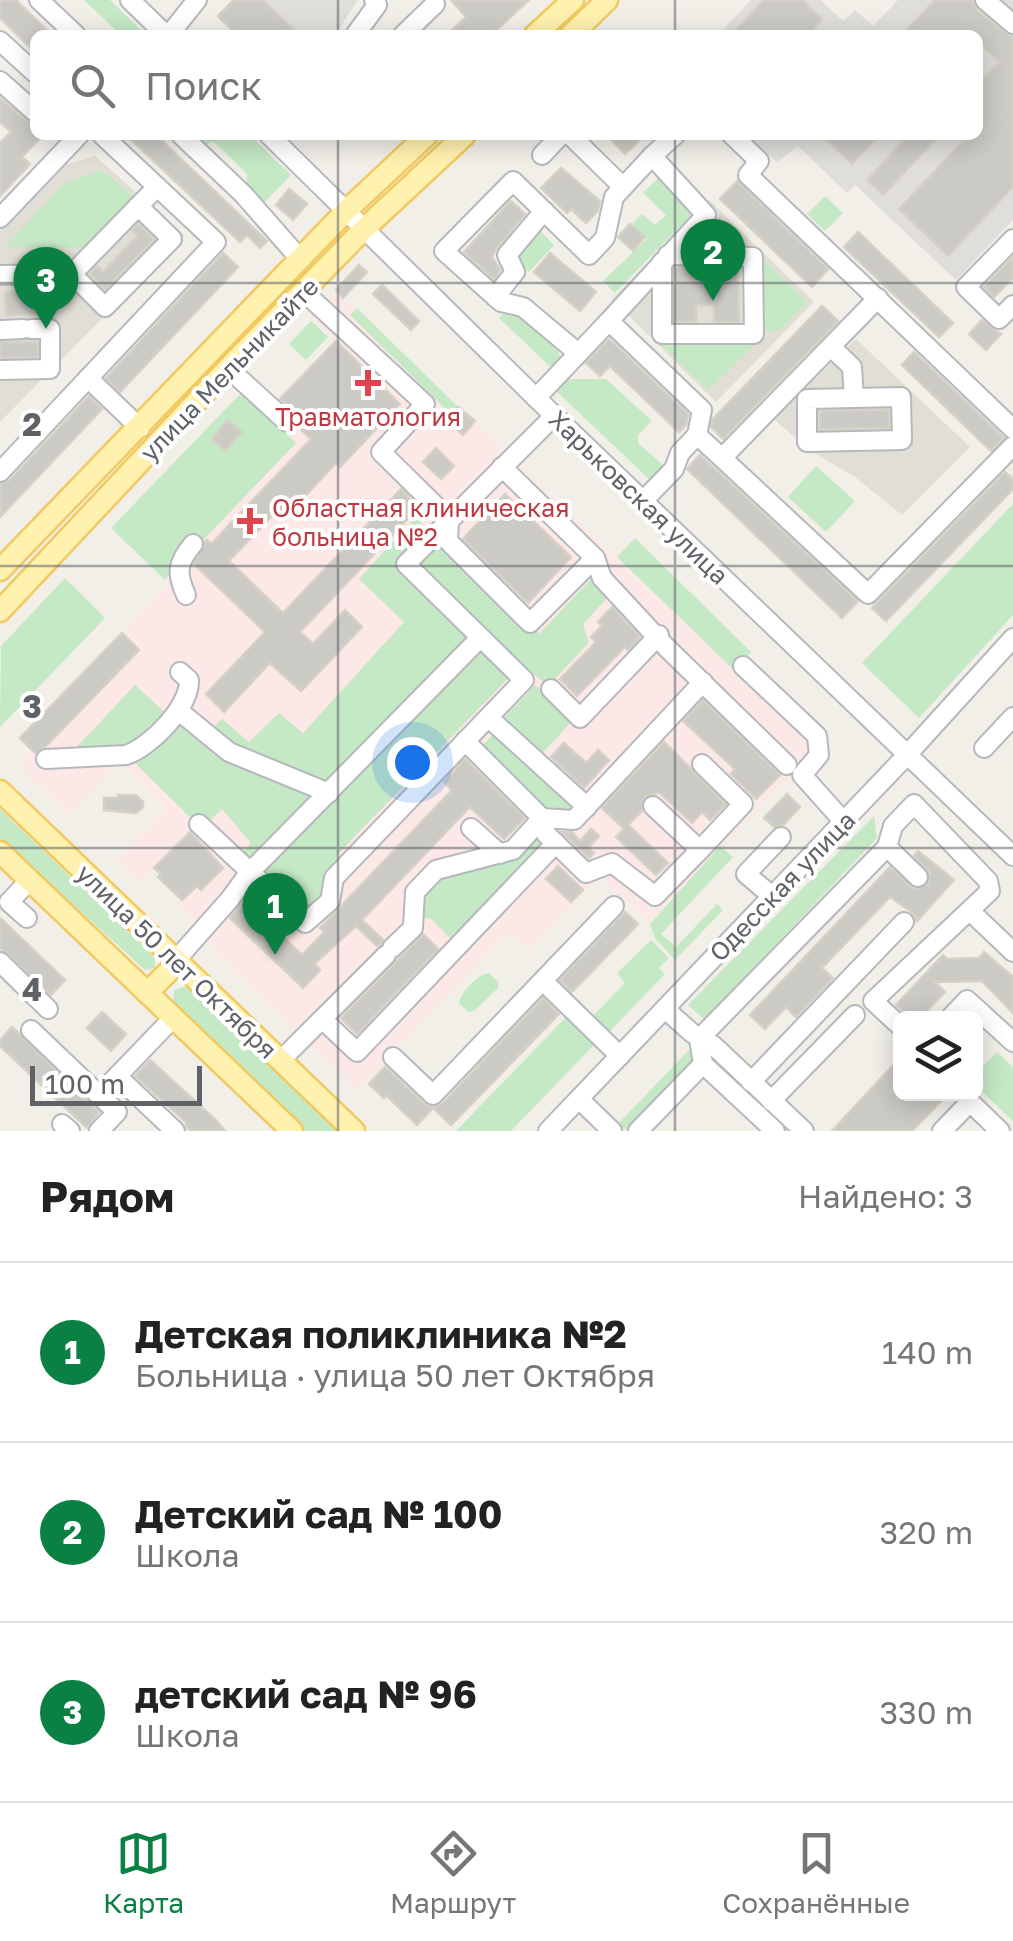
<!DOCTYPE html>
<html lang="ru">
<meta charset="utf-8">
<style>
:root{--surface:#fff;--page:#f2f2f2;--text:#222;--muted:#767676;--line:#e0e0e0;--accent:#0b8043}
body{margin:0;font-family:"Golos Text",sans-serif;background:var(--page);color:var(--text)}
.controls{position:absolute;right:30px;bottom:30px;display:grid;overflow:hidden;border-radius:15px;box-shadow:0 5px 25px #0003}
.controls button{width:90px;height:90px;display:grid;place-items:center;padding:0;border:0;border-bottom:2px solid var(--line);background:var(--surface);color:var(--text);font:50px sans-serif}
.scale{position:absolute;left:30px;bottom:25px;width:172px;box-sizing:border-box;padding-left:10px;border:5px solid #5f6368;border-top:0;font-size:28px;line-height:35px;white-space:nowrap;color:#5f6368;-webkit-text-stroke:8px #fff;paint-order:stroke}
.you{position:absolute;left:412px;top:762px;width:35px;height:35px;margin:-25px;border:8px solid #fff;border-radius:50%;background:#1a73e8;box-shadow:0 0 0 15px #1a73e833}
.badge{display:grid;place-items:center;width:65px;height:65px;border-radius:50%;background:var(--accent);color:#fff;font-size:32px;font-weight:700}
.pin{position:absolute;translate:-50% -82px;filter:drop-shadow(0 2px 5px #0008)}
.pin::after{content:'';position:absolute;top:52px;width:35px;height:30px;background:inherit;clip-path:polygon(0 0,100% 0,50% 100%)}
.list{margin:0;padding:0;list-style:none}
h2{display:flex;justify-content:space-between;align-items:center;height:130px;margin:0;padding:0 40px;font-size:42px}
h2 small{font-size:32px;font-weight:400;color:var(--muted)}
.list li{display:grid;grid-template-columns:65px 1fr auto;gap:30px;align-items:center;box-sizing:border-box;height:180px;padding:0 40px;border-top:2px solid var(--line)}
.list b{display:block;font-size:38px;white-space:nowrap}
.list p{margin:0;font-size:32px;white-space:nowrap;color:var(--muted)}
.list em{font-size:32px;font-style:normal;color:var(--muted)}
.icon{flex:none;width:55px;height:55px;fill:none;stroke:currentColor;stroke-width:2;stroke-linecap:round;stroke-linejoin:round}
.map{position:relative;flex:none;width:1013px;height:1131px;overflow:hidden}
.search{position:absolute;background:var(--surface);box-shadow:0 5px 25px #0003;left:30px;right:30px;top:30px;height:110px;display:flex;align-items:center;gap:25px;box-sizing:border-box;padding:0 35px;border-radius:15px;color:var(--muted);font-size:38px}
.sheet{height:670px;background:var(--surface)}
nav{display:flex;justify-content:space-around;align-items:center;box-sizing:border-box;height:140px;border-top:2px solid var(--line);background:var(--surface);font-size:28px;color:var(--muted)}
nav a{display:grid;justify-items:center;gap:5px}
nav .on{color:var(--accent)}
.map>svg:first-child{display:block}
.industrial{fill:#e0deda}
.education{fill:#e1ded6}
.medical{fill:#fce8e6}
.green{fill:#c5e8c5}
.building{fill:#cccac5;stroke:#d6d1c6;stroke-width:2.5}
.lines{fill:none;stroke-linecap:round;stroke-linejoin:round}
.minor-casing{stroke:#b5b8bc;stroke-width:22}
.major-casing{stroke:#f2c960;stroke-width:25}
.minor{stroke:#fff;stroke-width:18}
.major{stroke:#fff2af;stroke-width:20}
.grid{fill:none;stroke:#5f6368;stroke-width:2.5;stroke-opacity:0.55}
.health-dot{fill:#e0444e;stroke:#fff;stroke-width:4}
.labels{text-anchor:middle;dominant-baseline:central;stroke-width:8;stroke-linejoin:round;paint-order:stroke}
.street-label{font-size:25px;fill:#5f6368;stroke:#fff}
.health-label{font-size:25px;fill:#be3a42;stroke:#fff}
.grid-label{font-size:32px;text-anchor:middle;font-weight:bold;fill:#5f6368;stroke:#fff;stroke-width:8;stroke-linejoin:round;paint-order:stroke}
</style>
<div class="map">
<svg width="1013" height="1131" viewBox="0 0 1013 1131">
<rect width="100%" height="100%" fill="#f1efe8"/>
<g class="industrial">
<path d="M231,0H358L335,35H268Z"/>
<path d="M751,0H820L843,21L855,10L873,26L898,0H1013V220L956,280L855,185L847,193L798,146L777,162L747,135H978V35H718Z"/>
</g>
<g class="education">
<path d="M95,156L184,235L0,422V230L61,166Z"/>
<path d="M709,200L814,302L716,402L612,299Z"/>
<path d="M856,339L970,447L902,515L855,477L809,450L774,419Z"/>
</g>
<path class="medical" d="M336,290L813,746L789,772L791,775L649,922L600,876L529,950L509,932L357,1090L194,932L199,925L178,904L182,899L158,877L160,874L155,868L140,882L117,860L167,807L120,762L69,814L19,766L33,751L20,738L169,584L150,565L289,420L275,405L336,341L311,316Z"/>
<g class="green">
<path d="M84,0H110L146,35H121Z"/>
<path d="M194,135H250L291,175L264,203L246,186L247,174L214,142L204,145Z"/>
<path d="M102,170L135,199L87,248L5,247L65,183Z"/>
<path d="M661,175L694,212L615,293L603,281L647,239L632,224L642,214L655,225L666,215L643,193Z"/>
<path d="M825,196L843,213L825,231L807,214Z"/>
<path d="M538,229L554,245L529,272L513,256Z"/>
<path d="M760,257L807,302L779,331L762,330Z"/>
<path d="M511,307L557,350L564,363L556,372L499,318Z"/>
<path d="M357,308L458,407L451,414L350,315Z"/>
<path d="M311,321L328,337L306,360L289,344Z"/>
<path d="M654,338L761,339L708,390Z"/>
<path d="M567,379H606L652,421L638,435V443L665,467L649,479L554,389Z"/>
<path d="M242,392L296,443L165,580L111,528Z"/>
<path d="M816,466L855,501L826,532L788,497Z"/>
<path d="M1013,504V615L919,718L862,663Z"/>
<path d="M415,517L539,634L591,579L609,596L583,624L589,643L548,686L522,664L337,855L336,869L321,887L329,898L316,907L291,906L238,857L251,843L222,809L202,829L135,763L179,716L201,739L222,719L249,742L279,713L303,733L404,622L359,579Z"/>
<path d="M635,538L751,652L734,670L617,557Z"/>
<path d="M65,578L105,618L0,727L1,646Z"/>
<path d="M135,685L169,716L138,747L71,753Z"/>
<path d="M535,685L573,720L541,755L503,719Z"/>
<path d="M495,732L573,807L565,815L549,813L481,747Z"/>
<path d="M0,809L155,958V968L145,970L0,838Z"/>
<path d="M874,816L877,838L728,995L704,1019L688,1005Z"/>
<path d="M536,832L551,846L457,945L430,918H423L416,913L417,902L445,874Z"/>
<path d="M720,846L733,857L661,934L676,947L717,904L723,910L675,960L655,938L650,924Z"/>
<path d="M651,940L669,958L659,968L665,974L609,1032L592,1017L625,983L617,973Z"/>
<path d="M489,973L498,982V988L474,1011L468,1012L459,1003C461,992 478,974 489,973Z"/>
<path d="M184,987L188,988L338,1131H305L173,1004L174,990Z"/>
<path d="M568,1015L596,1043L511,1131H456Z"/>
<path d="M691,1048L695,1063L630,1131L617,1125Z"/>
<path d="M997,1052L1013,1067V1121L976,1086V1074Z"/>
</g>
<g class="building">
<path d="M0,0H16L52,35H35V52L0,18Z"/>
<path d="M234,0H263L299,35H237L218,16Z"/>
<path d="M451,0H529L491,35H447L466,17Z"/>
<path d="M764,0H802L822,19L808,35H731Z"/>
<path d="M935,0H972L977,10L1013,38V187L948,256L899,209L964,140L958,135H978V84L999,62L978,42V35H902Z"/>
<path d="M0,98L27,121L35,124V135H43L22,157L30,164L0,196V143L11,132L0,122Z"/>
<path d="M126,135H156L267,241L260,248L247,235L240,242Z"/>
<path d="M607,135H645L625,154Z"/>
<path d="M822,135H880L852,164Z"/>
<path d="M909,135H940L883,195L867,180Z"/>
<path d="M561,168L600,201L598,211L586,223L571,209L567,213L541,188Z"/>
<path d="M737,181L828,269L812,287L720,199Z"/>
<path d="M289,189L307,204L293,220L276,205Z"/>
<path d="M511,201L525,214L497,248L492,257L500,270L494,279L464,252Z"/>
<path d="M138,224L154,239L105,289L90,274L97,266L103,272L138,235L132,230Z"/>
<path d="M630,224L645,237L633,251L618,237Z"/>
<path d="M858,232L953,323L939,337L844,247Z"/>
<path d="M223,253L238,267L120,392L106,378Z"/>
<path d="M550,253L596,292L580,311L534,272Z"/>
<path d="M1013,257V278L994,297L984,287Z"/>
<path d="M359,265L367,272L343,298L336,290Z"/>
<path d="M674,268H697V283H715V269H738L739,322H714V305H696V322H674Z"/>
<path d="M382,285L419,321L411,330L373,294Z"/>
<path d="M5,292H48V315H6Z"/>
<path d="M822,306L838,321L723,439L711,427L713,419Z"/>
<path d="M982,320L1001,334L986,350L969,334Z"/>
<path d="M609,339L688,414L686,425L679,432L610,366L600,376L586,363Z"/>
<path d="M336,341L400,404L340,467L336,463L295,507L291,503L277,518L273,515L229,561L283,613L401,489L419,507L300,632L313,644L345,610L362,627L301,691L270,663L224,712L206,694L265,632L194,564L205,542L207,540L211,544L311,439L298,427L296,414L280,399Z"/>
<path d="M0,342H38V357L0,358Z"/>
<path d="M914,352L1004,438L991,451L902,365Z"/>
<path d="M89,396L102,409L0,517V484L9,481Z"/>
<path d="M458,407L475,421L463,435L446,419Z"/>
<path d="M882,410H889V428L820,429V411Z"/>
<path d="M228,420L242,432L225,451L212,439Z"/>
<path d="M436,448L454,466L441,479L423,462Z"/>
<path d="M700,455L858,601L842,618L687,469Z"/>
<path d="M1005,472L1013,479V489L886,621L872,608Z"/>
<path d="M505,494L571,557L528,603L463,539Z"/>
<path d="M612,607L640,637L628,650L625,647L577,696L560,679L596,642L591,637L602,626L598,622Z"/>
<path d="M122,633L139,650L46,746L35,753L20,738Z"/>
<path d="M703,700L780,775L756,799L731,774L735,769L683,721Z"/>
<path d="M664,742L726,804L710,820L702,812L692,823L659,792L645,797L642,811L628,825L668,863L656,875L616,837L624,829L602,808Z"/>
<path d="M564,743L586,763L598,750L609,760L584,788L551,757Z"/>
<path d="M465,759L525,818L504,839L470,807L362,920L383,940L380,944L377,946L356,926L314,964L320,970L303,988L230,918L245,900L302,955L324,932L320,928L452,790L444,782Z"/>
<path d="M787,794L800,807L783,825L774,827L764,818Z"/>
<path d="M118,795H136L143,802V807L136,813L104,810V798H118Z"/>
<path d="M591,829L599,836L588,848L594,853L589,858L562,832H572L580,841Z"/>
<path d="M190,832L223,868L201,890L197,886L182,900L158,877L161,874L154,868Z"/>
<path d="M918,851L954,880L917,921L912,912L890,897L822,968L833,978L796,1017L786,1007L765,1029L750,1015L890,867L914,889L928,885L930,873L914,856Z"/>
<path d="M558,866L583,890L571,902L546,879Z"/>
<path d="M625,912L638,924L572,992L560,980Z"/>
<path d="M0,918L65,980L51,995L0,948Z"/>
<path d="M423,934L438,949L357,1034L341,1018Z"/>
<path d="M984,952L1013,977V1013L982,981L935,982L945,992L920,1018H910L896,1005L943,955L947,959L979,958Z"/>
<path d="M543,998L559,1014L451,1125L433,1108L442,1104Z"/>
<path d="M102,1012L126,1034L111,1051L87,1028Z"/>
<path d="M12,1027L99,1112L87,1128L0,1046V1040Z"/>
<path d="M900,1058V1094H948L912,1131H832Z"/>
<path d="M150,1060L216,1120L225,1131H191L186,1126V1122L135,1076Z"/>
<path d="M385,1067L424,1104L433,1108L417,1125L386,1095L384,1098L369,1084Z"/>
</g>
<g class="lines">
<defs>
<g id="minor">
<path d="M39,0L76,35"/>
<path d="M130,0L166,35"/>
<path d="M985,0L1013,24"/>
<path d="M169,35L197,0"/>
<path d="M355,35L377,5L374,0"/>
<path d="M403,35L435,4"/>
<path d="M0,41L35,73"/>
<path d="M0,81L35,112"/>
<path d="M181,135L244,195L300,259"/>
<path d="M269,135L536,398L1013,856"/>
<path d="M570,135L622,186"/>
<path d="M732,135L759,161L748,175L1013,429"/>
<path d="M542,155L561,135"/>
<path d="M652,156L675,135"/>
<path d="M0,218L79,135"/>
<path d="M1013,239L966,287L999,319L1013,305"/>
<path d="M662,262V334H754L753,257L668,255"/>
<path d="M72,274L105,307L172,239L138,206"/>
<path d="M0,275L72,274L157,187"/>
<path d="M303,291L425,404L381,452L449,519L448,541L530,623L595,558"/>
<path d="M495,297L515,272L507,255L544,211"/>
<path d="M0,330L23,329"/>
<path d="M831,347L852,367L854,398L807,399V442L902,440L901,397L854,398"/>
<path d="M578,353L523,307L501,302L444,251L513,181L589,255L605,238L614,197L652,156L706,215L609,321"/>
<path d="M228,368L287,422"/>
<path d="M0,370L50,369V329H31"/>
<path d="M88,378L140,428"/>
<path d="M536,398L609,321L702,410L697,435"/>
<path d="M722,458L868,594L1013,446"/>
<path d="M502,467L595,558L602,578L666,647L787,765"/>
<path d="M0,472L216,242L102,135"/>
<path d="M643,501L674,469L680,453L697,435L722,458L878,298"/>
<path d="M186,595C176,573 177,563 193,544"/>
<path d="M743,666L817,736L819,755L802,775L844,822"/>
<path d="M551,689L580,718L659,635"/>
<path d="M179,711L229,752L329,793"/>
<path d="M489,718L587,807"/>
<path d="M465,741L542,818L546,834L586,873L612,863L655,896L700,850L653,806"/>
<path d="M984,748L1013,717"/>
<path d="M46,759L126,755C151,747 190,706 189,680L180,672"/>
<path d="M199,824L305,923L330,901L334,878L524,680L406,564L554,416"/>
<path d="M471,828L500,854"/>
<path d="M887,847L918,877"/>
<path d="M700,850L743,804L702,764"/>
<path d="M772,896L746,874L781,837"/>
<path d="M970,911L1013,952"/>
<path d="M27,918L9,902L29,881"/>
<path d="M392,948L413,928L415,892L436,870L513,850L542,818L574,820L703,682"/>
<path d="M386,955L322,1019L357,1052L556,843"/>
<path d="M176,960L230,899L249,873L480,638"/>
<path d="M0,962L48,1009"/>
<path d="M543,981L620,1056"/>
<path d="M665,1009L692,1033L713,1045L804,1131"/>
<path d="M950,1018L967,1000L1013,1042"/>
<path d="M31,1030L99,1095L173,1018"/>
<path d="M699,1039L887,847L893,826L914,804L988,881L990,891L873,1001L900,1026"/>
<path d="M393,1057L433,1095L614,906"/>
<path d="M281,1060L322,1019"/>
<path d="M703,1064L775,1131"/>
<path d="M117,1076L175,1131"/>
<path d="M751,1082L904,922"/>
<path d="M99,1095L117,1112L99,1131"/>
<path d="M579,1099L612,1131"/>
<path d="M771,1101L855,1015"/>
<path d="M62,1124L70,1131"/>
<path d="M548,1131L906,756L1013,638"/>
<path d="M638,1131L703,1064L699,1039"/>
<path d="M942,1131L970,1102L1000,1131"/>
</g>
<g id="major">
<path d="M535,35L573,0"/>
<path d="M571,35L607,0"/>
<path d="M0,570L346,211L427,135"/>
<path d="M0,611L228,368L364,229L465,135"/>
<path d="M0,791L354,1131"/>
<path d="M0,852L292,1131"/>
<path d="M147,993L178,962"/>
</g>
</defs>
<use href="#minor" class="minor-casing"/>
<use href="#major" class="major-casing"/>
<use href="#minor" class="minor"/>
<use href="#major" class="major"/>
</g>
<path class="grid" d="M338,0V35M675,0V35M338,135V1131M675,135V1131M0,283H1013M0,566H1013M0,848H1013"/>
<g class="health-dot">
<path d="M363 368h10v10h10v10h-10v10h-10v-10h-10v-10h10z"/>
<path d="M245 506h10v10h10v10h-10v10h-10v-10h-10v-10h10z"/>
</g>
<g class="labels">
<g class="street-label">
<text transform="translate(229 369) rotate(-46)">улица Мельникайте</text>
<text transform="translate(639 497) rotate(44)">Харьковская улица</text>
<text transform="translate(782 886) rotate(-46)">Одесская улица</text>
<text transform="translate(177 961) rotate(44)">улица 50 лет Октября</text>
</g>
<g class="health-label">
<text x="368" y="416">Травматология</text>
<text x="272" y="507" text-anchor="start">Областная клиническая<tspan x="272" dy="29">больница №2</tspan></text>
</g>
</g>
<g class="grid-label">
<text x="32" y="436">2</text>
<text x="32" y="718">3</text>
<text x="32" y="1001">4</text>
</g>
</svg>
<div class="controls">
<button><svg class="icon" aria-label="layers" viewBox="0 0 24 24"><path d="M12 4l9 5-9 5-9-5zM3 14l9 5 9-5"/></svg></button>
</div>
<div class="scale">100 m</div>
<div class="you"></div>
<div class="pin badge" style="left:275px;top:955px">1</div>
<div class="pin badge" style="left:713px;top:301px">2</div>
<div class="pin badge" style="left:46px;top:329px">3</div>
<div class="search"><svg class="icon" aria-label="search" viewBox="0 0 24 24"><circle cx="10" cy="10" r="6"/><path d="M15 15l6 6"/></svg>Поиск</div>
</div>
<section class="sheet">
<h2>Рядом<small>Найдено: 3</small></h2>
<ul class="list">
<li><span class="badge">1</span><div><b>Детская поликлиника №2</b><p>Больница · улица 50 лет Октября</p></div><em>140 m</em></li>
<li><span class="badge">2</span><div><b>Детский сад № 100</b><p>Школа</p></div><em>320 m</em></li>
<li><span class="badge">3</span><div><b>детский сад № 96</b><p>Школа</p></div><em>330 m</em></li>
</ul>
</section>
<nav>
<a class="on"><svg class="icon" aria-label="map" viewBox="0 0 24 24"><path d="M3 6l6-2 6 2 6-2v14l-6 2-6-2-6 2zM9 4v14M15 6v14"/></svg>Карта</a>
<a><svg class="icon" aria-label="directions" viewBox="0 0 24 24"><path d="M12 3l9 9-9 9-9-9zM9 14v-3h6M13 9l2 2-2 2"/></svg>Маршрут</a>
<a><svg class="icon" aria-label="saved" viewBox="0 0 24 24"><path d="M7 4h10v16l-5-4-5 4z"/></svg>Сохранённые</a>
</nav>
